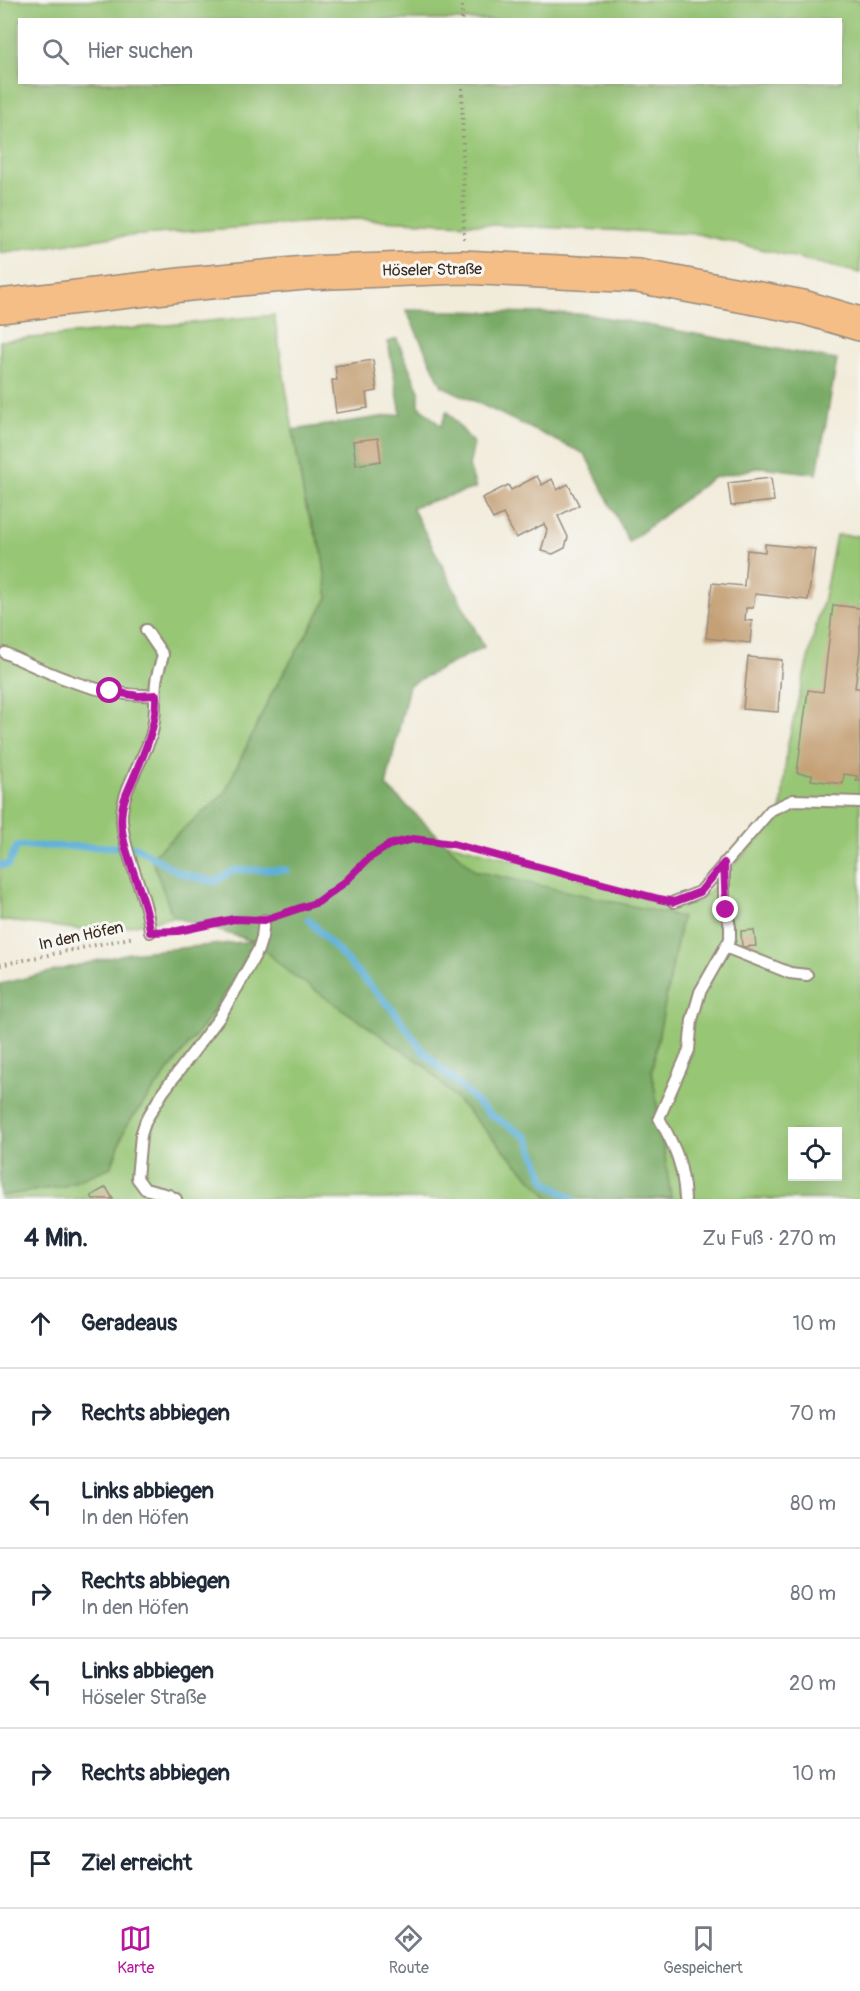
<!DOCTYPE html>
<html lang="de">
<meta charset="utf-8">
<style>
:root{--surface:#fff;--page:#f2f2f3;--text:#1f2937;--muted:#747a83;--line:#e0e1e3;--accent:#b5179e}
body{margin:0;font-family:Pangolin,sans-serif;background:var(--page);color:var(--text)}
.controls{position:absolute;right:18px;bottom:18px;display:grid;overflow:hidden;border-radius:0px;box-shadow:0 6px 24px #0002}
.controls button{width:54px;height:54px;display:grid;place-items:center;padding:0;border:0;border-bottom:2px solid var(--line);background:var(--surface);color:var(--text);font:30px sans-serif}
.stop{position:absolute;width:18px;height:18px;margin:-14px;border:4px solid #b5179e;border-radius:50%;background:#fff}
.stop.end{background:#b5179e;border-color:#fff;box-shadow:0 2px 6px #0008}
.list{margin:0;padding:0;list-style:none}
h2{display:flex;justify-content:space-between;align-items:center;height:78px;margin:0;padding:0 24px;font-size:26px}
h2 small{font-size:20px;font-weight:400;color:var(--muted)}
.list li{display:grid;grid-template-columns:39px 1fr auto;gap:18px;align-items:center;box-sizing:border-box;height:90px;padding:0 24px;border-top:2px solid var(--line)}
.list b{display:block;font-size:22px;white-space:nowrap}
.list p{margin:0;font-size:20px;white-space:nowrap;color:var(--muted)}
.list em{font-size:20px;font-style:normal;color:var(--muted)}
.icon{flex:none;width:33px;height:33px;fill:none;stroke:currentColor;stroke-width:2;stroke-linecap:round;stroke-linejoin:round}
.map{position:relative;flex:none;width:860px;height:1199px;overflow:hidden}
.search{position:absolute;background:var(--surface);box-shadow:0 6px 24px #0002;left:18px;right:18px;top:18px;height:66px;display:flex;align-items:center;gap:15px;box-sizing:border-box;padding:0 21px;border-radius:0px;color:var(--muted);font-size:22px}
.sheet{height:708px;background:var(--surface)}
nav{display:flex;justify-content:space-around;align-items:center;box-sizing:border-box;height:84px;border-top:2px solid var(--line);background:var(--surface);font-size:16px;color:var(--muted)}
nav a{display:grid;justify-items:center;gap:3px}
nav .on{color:var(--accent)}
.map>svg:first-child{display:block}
.green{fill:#97c675;stroke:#69784a;stroke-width:1.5;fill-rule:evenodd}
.forest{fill:#79ab66;stroke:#5a6a42;stroke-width:1.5}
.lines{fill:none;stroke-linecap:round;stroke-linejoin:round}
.stream{stroke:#5eb0d9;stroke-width:7}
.building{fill:#c5a076}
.lane-casing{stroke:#968a7c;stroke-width:14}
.primary-casing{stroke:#968a7c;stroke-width:36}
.path{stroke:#968a7c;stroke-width:4;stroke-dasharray:1.5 4.5;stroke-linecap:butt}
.lane{stroke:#fff;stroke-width:10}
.primary{stroke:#f6be87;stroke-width:33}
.route{stroke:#b5179e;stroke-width:8}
.labels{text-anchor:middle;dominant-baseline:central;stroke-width:6;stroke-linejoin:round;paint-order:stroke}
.street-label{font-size:16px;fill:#3b2a1e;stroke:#f6f6f2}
</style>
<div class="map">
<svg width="860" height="1199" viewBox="0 0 860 1199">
<rect width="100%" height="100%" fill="#f6f6f2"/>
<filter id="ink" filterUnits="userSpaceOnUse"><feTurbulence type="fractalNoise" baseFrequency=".0167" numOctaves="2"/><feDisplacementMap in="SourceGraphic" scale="12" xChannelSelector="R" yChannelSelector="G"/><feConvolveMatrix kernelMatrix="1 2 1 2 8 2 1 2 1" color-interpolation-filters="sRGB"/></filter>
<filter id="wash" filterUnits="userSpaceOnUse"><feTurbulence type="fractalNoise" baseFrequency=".008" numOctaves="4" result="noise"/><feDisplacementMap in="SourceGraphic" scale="24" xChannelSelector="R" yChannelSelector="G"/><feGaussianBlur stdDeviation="1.35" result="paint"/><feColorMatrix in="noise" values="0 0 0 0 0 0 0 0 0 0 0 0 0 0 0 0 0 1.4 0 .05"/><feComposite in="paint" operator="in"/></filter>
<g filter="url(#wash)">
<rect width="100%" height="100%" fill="#f1ebd9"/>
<g class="green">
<path d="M0,0H860V273L698,234L353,219L114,237L0,253ZM20,20H840V82H20Z"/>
<path d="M274,315L305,504L322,551L328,598L272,693L224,794L151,857L173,917L100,932L0,920V341Z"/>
<path d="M836,535L860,536V1199H0V1196L64,1186L111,1167L126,1126L208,1019L239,972L255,941L413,839L453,844L659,899L699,902L781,814L787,747L819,613L823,603ZM792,1132H838V1176H792Z"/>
</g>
<g class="forest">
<path d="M406,310L587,314L837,360L817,474L762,467L712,478L629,542L585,454L442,386Z"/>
<path d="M397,339L419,391V406L441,426L447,411L474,444L469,466L476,488L412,507L484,647L409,685L386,786L475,871L682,917L652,1070L671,1197L657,1199H550L425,1066L287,971L255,941L239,972L208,1019L126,1126L111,1167L64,1186L0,1196V984L129,953L253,941L173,917L151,857L224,794L272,693L328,598L322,551L305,504L293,430L401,414L388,342Z"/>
</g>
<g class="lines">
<g class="stream">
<path d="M0,865H8L17,846L136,847L180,873L214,882L235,870H287"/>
<path d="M308,919L394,1011L423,1051L488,1113L528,1138L546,1182L572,1199"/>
</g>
</g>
<g id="blocks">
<g class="building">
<path d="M373,360L377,391L366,393L368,408L336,413L332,380H337L335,366Z"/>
<path d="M378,438L381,461L356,465L353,441Z"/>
<path d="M537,476L542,485L552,479L557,490L568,484L579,505L558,516L568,537L565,548L553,554L541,551L547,530L544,524L516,538L503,514L493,519L482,498L508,485L511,490Z"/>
<path d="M771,478L774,501L731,506L728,483Z"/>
<path d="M765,544L815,549L808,600L755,594L753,608H746L745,620L752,621L750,643L706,638L712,583L744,586L747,550L765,552Z"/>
<path d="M833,605L860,608V650L855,688H860V781H856L857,776L844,774L843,784L811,780L812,775L797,773L808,690L823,692Z"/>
<path d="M748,657L782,660L778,712L743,709Z"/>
<path d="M754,930L756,946L742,947L741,931Z"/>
<path d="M106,1187L113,1199H93L91,1196Z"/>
</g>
</g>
</g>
<g filter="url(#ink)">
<use href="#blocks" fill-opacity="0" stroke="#968a7c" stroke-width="1.5"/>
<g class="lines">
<defs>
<g id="lane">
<path d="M146,630L163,655C161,664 157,673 156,682C154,700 157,717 151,736C142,763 120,792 122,821C125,860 147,893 150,932"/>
<path d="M5,653C52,675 102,698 156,695"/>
<path d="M674,902L700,892L771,810L793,800L860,802"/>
<path d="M725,947L790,973L807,975"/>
<path d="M176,1199L169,1195L145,1189L137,1178L141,1135L146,1120L163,1092L219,1018L237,988L258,950L262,937L264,920"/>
<path d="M685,1199C683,1164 676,1149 659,1118L689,1050L692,1020L700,992L730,939V927L724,899V863"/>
</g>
<path id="primary" d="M0,306L189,284L305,273L462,267L638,276L803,307L860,324"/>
</defs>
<use href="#lane" class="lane-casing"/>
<use href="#primary" class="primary-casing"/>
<g class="path">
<path d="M462,0V20"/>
<path d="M462,82L464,239"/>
<path d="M279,915L318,902L345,882L369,858L389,845L413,839L453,844L658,899"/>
<path d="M164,931C193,930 220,919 249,920"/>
<path d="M0,965L134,937"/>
</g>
<use href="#lane" class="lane"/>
<use href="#primary" class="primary"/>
</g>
</g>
<g class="lines" filter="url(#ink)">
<path class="route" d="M110,691L138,696L156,695C157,726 145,751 133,779C129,789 123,799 122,810C116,846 147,893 150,932L178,931L234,919L264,920L318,902L345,882L369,858L389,845L413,839L453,844L659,899L674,902L700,892L724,863L726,910"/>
</g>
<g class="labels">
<g class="street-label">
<text transform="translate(432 270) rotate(-1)">Höseler Straße</text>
<text transform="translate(81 936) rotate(-12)">In den Höfen</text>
</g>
</g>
</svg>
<div class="controls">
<button><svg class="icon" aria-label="locate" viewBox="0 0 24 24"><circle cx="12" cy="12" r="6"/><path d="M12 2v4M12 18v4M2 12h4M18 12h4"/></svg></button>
</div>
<div class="stop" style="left:110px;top:691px"></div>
<div class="stop end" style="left:726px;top:910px"></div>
<div class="search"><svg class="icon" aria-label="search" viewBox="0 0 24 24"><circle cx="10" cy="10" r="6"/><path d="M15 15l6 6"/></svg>Hier suchen</div>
</div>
<section class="sheet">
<h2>4 Min.<small>Zu Fuß · 270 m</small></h2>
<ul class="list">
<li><svg class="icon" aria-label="ahead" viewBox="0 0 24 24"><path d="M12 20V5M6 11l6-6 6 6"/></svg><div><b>Geradeaus</b></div><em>10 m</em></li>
<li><svg class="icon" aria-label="right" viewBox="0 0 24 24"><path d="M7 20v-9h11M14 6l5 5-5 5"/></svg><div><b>Rechts abbiegen</b></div><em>70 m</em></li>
<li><svg class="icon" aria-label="left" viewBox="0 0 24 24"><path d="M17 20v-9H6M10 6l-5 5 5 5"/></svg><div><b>Links abbiegen</b><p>In den Höfen</p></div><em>80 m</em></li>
<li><svg class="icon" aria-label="right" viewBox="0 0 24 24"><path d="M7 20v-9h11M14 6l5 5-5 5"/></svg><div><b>Rechts abbiegen</b><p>In den Höfen</p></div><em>80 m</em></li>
<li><svg class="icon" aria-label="left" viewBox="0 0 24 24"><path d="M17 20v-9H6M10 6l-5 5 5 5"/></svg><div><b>Links abbiegen</b><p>Höseler Straße</p></div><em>20 m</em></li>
<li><svg class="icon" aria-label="right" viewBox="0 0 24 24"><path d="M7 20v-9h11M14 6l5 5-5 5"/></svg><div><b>Rechts abbiegen</b></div><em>10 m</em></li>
<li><svg class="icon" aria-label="arrive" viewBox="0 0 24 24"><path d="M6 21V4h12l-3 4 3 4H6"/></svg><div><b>Ziel erreicht</b></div></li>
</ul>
</section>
<nav>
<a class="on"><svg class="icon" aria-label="map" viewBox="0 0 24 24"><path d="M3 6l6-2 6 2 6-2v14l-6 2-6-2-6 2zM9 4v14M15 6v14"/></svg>Karte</a>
<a><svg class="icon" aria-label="directions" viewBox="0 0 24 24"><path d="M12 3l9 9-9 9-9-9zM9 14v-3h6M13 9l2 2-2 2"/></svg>Route</a>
<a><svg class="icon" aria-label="saved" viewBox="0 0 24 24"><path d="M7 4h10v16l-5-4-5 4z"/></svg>Gespeichert</a>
</nav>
